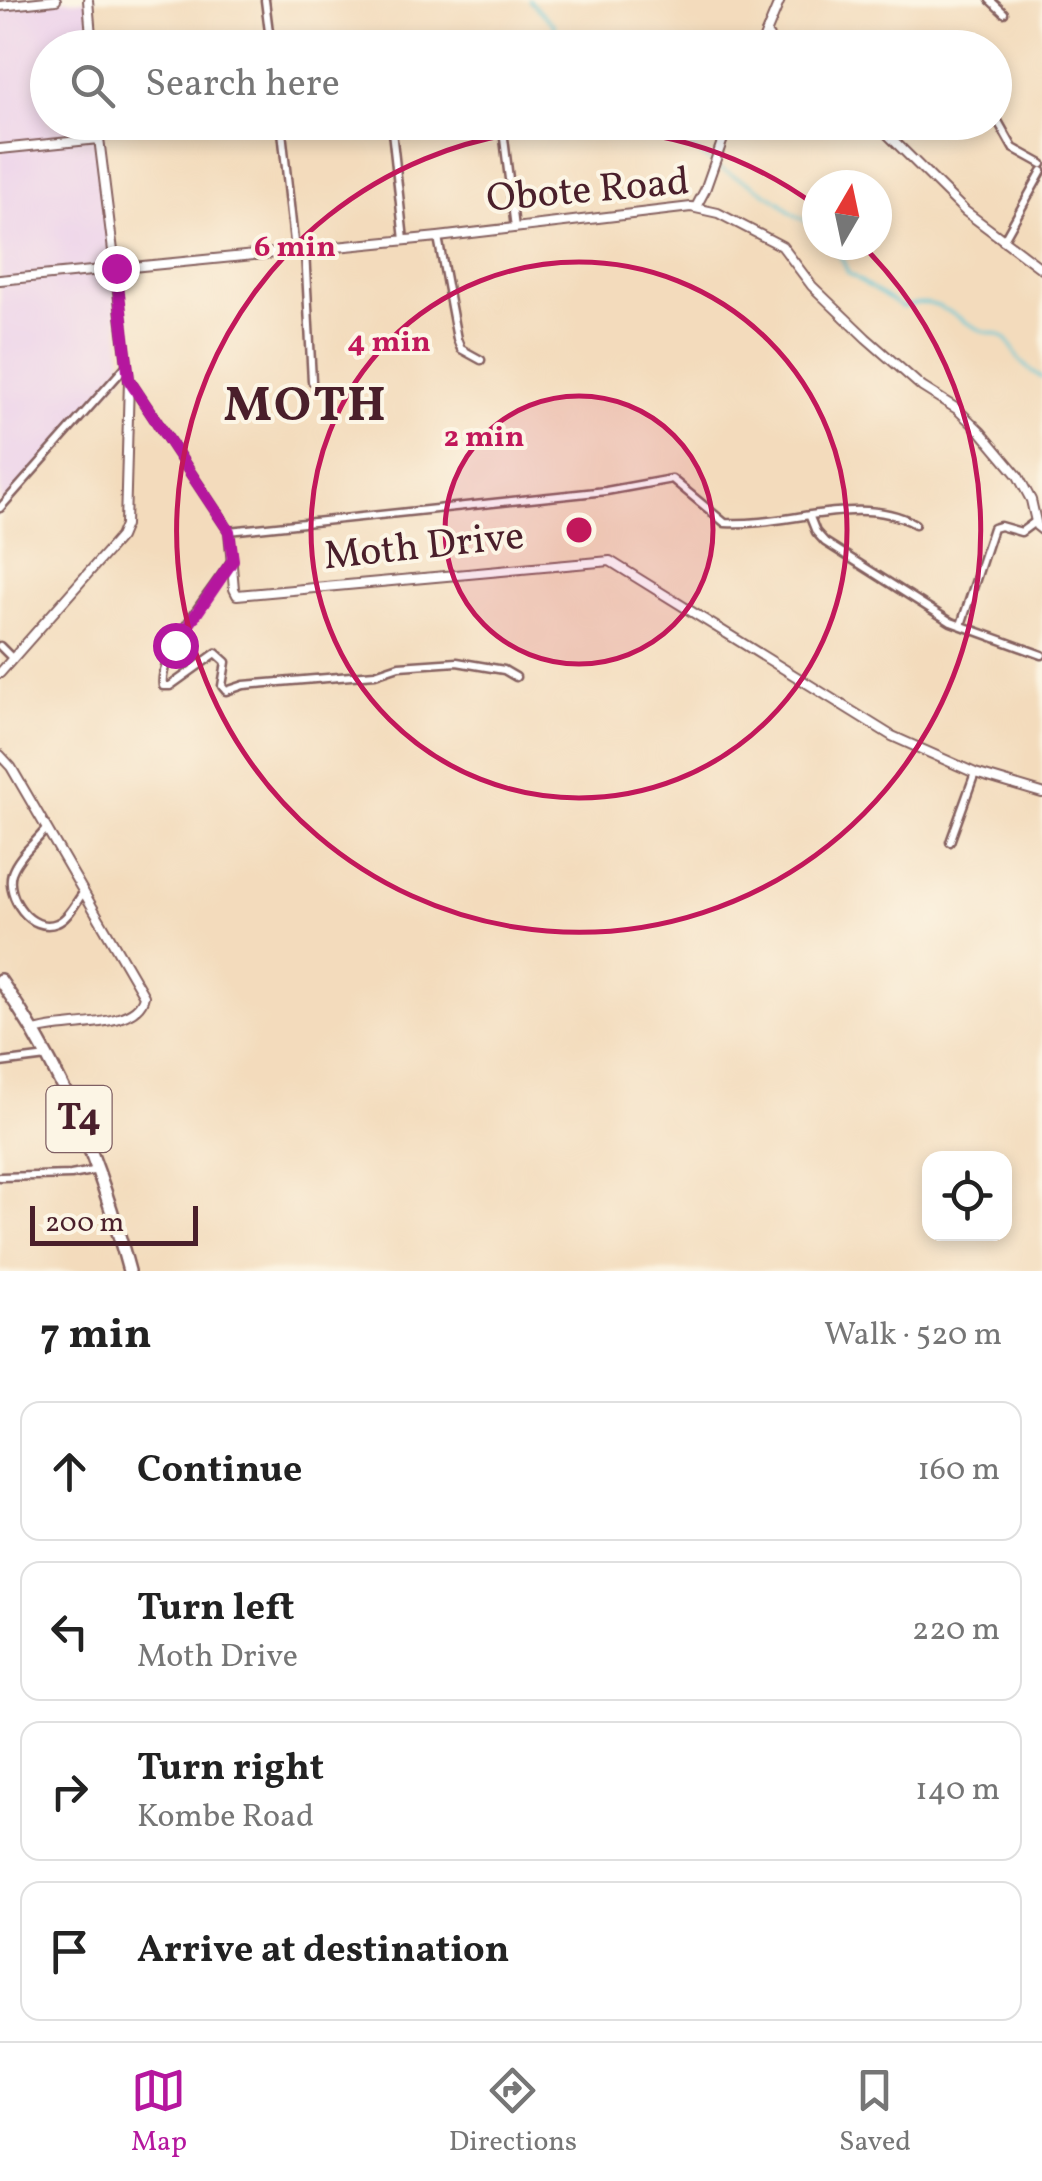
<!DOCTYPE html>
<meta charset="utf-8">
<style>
:root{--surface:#fff;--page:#f2f2f2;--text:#222;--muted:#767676;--line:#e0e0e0;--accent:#b5179e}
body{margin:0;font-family:Vollkorn,serif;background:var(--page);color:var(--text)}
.controls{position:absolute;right:30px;bottom:30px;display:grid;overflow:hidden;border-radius:20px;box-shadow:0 5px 15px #0003}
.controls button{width:90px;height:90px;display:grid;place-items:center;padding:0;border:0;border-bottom:2px solid var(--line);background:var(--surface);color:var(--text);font:50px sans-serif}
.compass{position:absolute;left:802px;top:170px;width:90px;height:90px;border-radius:50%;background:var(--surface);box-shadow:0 5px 15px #0003;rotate:9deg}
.scale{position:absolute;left:30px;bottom:25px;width:168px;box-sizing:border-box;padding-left:10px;border:5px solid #4a1f2b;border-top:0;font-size:28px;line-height:35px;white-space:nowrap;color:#4a1f2b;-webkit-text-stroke:8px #fcf5e5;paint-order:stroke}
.stop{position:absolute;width:30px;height:30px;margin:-22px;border:8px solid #b5179e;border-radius:50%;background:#fff}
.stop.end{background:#b5179e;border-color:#fff;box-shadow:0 2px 10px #0008}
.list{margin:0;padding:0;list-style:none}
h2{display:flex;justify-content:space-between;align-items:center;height:130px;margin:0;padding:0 40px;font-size:42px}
h2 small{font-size:32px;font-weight:400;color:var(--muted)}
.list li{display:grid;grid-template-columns:65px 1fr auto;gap:30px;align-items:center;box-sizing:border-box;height:140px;margin:0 20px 20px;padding:0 20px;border:2px solid var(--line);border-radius:20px}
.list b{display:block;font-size:38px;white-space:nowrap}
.list p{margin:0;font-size:32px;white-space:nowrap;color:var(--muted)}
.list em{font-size:32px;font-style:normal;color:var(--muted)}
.icon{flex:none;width:55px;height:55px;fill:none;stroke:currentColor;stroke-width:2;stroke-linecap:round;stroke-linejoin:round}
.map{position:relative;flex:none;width:1042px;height:1271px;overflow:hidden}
.search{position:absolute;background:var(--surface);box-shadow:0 5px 15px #0003;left:30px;right:30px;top:30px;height:110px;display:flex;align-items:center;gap:25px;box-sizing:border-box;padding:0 35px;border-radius:55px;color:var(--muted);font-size:38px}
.sheet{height:770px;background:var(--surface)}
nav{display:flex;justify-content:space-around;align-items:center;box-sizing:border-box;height:140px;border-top:2px solid var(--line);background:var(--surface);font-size:28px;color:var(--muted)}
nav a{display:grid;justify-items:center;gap:5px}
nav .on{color:var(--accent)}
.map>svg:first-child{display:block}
.built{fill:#ecd1eb}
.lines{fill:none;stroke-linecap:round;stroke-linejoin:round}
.stream{stroke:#5dc6d8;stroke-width:2.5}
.minor-casing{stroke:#85615e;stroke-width:11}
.tertiary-casing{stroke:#85615e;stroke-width:12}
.trunk-casing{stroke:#85615e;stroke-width:16}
.minor{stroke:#fff;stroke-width:6}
.tertiary{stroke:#fff;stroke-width:8}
.trunk{stroke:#fff;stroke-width:11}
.route{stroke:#b5179e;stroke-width:12}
.ring{fill:none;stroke:#c2185b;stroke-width:5}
.labels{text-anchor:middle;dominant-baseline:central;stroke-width:8;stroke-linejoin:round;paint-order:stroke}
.shield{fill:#fcf5e5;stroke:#7f5f63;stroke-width:2.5}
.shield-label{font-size:38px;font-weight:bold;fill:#4a1f2b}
.street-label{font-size:40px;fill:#4a1f2b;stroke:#fcf5e5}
.district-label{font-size:50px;font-weight:bold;letter-spacing:2.5px;fill:#4a1f2b;stroke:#fcf5e5}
.centre{fill:#c2185b;stroke:#fcf5e5;stroke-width:5}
.ring-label{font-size:30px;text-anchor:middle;font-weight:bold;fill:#c2185b;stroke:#fcf5e5;stroke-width:8;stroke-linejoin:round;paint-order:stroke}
</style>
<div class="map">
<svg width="1042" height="1271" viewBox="0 0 1042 1271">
<rect width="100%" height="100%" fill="#fcf5e5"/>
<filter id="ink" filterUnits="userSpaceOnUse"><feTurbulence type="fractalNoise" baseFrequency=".01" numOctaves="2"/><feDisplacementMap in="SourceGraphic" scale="20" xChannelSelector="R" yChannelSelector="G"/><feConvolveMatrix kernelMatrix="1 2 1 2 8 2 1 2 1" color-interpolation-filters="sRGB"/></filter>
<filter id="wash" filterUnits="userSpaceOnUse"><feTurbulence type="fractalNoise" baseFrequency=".0048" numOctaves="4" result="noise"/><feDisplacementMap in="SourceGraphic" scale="40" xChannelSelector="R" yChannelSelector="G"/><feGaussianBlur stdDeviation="2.25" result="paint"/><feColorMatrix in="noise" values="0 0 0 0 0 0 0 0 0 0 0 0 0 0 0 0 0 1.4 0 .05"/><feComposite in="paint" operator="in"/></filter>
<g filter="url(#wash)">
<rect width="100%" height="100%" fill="#f3dbbc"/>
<path class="built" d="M0,0H88L93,47L48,48V122L101,123L123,374L0,512Z"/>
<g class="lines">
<g class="stream">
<path d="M529,0L554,25L557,48"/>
<path d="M638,122L683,141L711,162"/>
<path d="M719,168L751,184L780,202L791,213L817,227"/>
<path d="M829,245L842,259L848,273L903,308C936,292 955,320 983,331C991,334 998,332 1005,338C1014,345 1015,358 1023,364C1028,369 1036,373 1042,378"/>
</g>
</g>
</g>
<g filter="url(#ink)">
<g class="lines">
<defs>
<g id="minor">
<path d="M265,0L271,48"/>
<path d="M990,0L1004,13"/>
<path d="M947,42L951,48"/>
<path d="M994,114L1013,148L1042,164"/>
<path d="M281,122L295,251"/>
<path d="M391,122L404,240"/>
<path d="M502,122L515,228"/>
<path d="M438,237L457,339L461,349L481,360"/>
<path d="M1003,241L1042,171"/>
<path d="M305,251L312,381"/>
<path d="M0,508L126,366"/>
<path d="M810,517L816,532L825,542L951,622L1042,655"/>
<path d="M229,531L606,491L672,479L725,523C787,527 860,493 915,524"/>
<path d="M232,560C213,590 158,652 163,686H170L216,653L226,662L222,686L226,691L244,685L375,674L399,666L457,662L504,670L516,677"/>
<path d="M961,625L993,528L1000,526L1021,532L1036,521"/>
<path d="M0,646L12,658"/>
<path d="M46,829C35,843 18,856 12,873C5,896 31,934 57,923C68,919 76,902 83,893"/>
<path d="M950,842L975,773"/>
<path d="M0,1063L47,1057"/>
<path d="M0,1177L71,1175L98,1170"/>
</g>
<g id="tertiary">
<path d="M88,0L92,48"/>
<path d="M0,6L56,0"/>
<path d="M766,34L778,48"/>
<path d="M760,48L780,0"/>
<path d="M875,122L965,211L1042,269"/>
<path d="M0,149L99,139"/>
<path d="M696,207L705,190L729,122"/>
<path d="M0,280L438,237L691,207L718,213L782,246L812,286L866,338L922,387L957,409L981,432L1018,476L1031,500L1037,526L1042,530"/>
<path d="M129,380L229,531L234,589L237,595L610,561L892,736L975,773L1042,793"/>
<path d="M0,673L120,537L125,525L129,380L97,122"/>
<path d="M0,755L11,767L144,996C137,1030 63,1021 35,1031"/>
</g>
<path id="trunk" d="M0,980C63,1069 101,1166 129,1271"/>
</defs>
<use href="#minor" class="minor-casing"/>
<use href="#tertiary" class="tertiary-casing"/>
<use href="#trunk" class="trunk-casing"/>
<use href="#minor" class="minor"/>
<use href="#tertiary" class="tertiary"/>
<use href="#trunk" class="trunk"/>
</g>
</g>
<g class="lines" filter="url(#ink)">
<path class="route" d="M116,268L129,380L229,531L233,560L175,645"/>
</g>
<circle cx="579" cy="530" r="134" fill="#c2185b" fill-opacity=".12"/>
<g class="ring">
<circle cx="579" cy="530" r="134"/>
<circle cx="579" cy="530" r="268"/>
<path d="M863 246A402 402 0 1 1 815 205"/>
</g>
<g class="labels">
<rect class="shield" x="46.5" y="1086" width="65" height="66" rx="8"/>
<g class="shield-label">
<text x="79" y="1119">T4</text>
</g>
<g class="street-label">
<text transform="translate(588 192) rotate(-5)">Obote Road</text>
<text transform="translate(424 548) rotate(-6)">Moth Drive</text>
</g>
<g class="district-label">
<text x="306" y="407">MOTH</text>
</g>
</g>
<circle cx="579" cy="530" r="15" class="centre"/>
<g class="ring-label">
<text x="295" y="256">6 min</text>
<text x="389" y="351">4 min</text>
<text x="484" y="446">2 min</text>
</g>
</svg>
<div class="controls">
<button><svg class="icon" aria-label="locate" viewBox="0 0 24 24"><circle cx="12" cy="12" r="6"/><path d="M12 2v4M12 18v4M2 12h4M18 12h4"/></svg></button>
</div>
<svg class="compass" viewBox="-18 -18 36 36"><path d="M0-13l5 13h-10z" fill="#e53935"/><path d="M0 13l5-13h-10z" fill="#767676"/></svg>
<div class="scale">200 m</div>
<div class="stop" style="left:175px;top:645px"></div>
<div class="stop end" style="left:116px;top:268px"></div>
<div class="search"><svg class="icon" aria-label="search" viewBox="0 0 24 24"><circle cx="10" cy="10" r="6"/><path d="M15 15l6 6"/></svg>Search here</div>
</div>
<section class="sheet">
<h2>7 min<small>Walk · 520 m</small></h2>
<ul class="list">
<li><svg class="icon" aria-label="ahead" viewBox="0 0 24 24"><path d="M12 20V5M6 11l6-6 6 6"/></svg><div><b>Continue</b></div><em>160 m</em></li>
<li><svg class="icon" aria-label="left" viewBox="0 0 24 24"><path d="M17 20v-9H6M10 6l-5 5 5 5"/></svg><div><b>Turn left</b><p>Moth Drive</p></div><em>220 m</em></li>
<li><svg class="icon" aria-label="right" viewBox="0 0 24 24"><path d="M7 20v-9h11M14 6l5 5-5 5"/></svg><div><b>Turn right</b><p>Kombe Road</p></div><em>140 m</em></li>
<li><svg class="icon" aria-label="arrive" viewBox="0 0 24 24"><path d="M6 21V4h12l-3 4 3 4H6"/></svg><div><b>Arrive at destination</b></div></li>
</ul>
</section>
<nav>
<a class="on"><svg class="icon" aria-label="map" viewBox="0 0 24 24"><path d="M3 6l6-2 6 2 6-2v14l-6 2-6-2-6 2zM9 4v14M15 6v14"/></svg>Map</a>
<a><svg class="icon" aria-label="directions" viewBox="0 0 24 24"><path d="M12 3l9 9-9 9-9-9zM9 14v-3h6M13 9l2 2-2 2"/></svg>Directions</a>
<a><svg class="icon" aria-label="saved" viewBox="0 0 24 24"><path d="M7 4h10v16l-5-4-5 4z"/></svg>Saved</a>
</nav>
